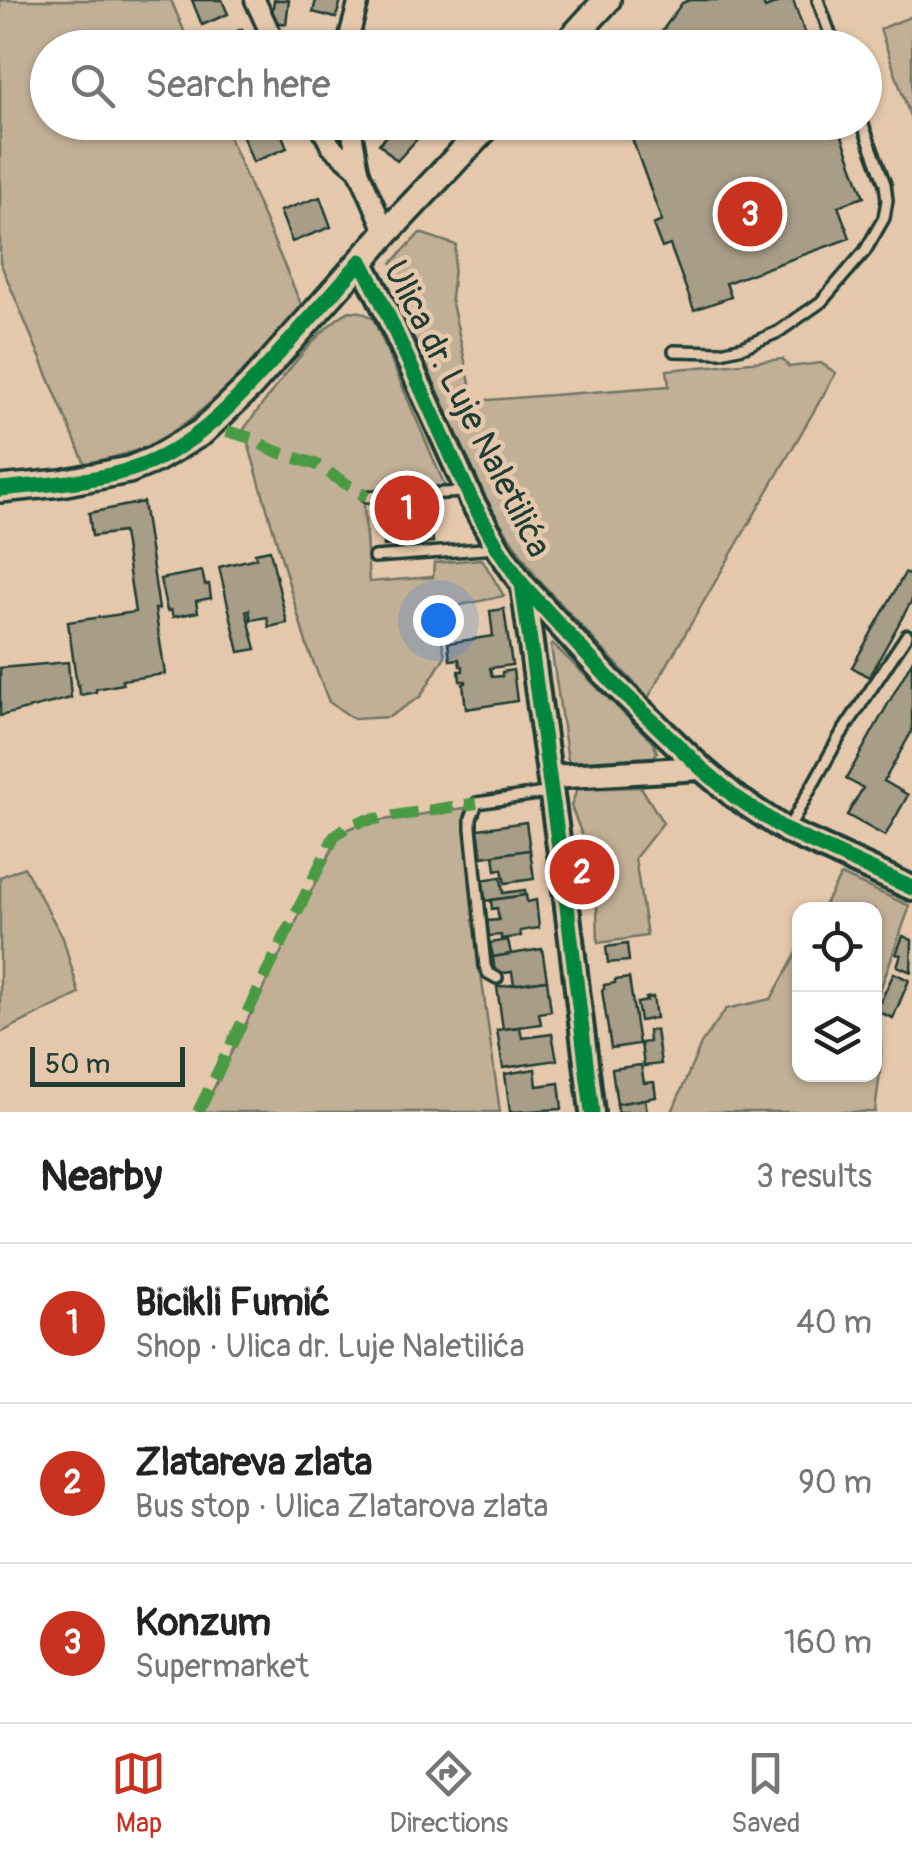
<!DOCTYPE html>
<meta charset="utf-8">
<style>
:root{--surface:#fff;--page:#f6f6f6;--text:#222;--muted:#767676;--line:#e0e0e0;--accent:#c8321e}
body{margin:0;font-family:Pangolin,sans-serif;background:var(--page);color:var(--text)}
.controls{position:absolute;right:30px;bottom:30px;display:grid;overflow:hidden;border-radius:20px;box-shadow:0 2px 8px #0004}
.controls button{width:90px;height:90px;display:grid;place-items:center;padding:0;border:0;border-bottom:2px solid var(--line);background:var(--surface);color:var(--text);font:50px sans-serif}
.scale{position:absolute;left:30px;bottom:25px;width:155px;box-sizing:border-box;padding-left:10px;border:5px solid #1f3d34;border-top:0;font-size:28px;line-height:35px;white-space:nowrap;color:#1f3d34;-webkit-text-stroke:8px #e5c8ac;paint-order:stroke}
.you{position:absolute;left:438px;top:620px;width:35px;height:35px;margin:-25px;border:8px solid #fff;border-radius:50%;background:#1a73e8;box-shadow:0 0 0 15px #1a73e833}
.badge{display:grid;place-items:center;width:65px;height:65px;border-radius:50%;background:var(--accent);color:#fff;font-size:32px;font-weight:700}
.pin{position:absolute;translate:-50% -50%;border:5px solid #fff;box-shadow:0 2px 10px #0006}
.list{margin:0;padding:0;list-style:none}
h2{display:flex;justify-content:space-between;align-items:center;height:130px;margin:0;padding:0 40px;font-size:42px}
h2 small{font-size:32px;font-weight:400;color:var(--muted)}
.list li{display:grid;grid-template-columns:65px 1fr auto;gap:30px;align-items:center;box-sizing:border-box;height:160px;padding:0 40px;border-top:2px solid var(--line)}
.list b{display:block;font-size:38px;white-space:nowrap}
.list p{margin:0;font-size:32px;white-space:nowrap;color:var(--muted)}
.list em{font-size:32px;font-style:normal;color:var(--muted)}
.icon{flex:none;width:55px;height:55px;fill:none;stroke:currentColor;stroke-width:2;stroke-linecap:round;stroke-linejoin:round}
.map{position:relative;flex:none;width:912px;height:1112px;overflow:hidden}
.search{position:absolute;background:var(--surface);box-shadow:0 2px 8px #0004;left:30px;right:30px;top:30px;height:110px;display:flex;align-items:center;gap:25px;box-sizing:border-box;padding:0 35px;border-radius:55px;color:var(--muted);font-size:38px}
.sheet{height:610px;background:var(--surface)}
nav{display:flex;justify-content:space-around;align-items:center;box-sizing:border-box;height:140px;border-top:2px solid var(--line);background:var(--surface);font-size:28px;color:var(--muted)}
nav a{display:grid;justify-items:center;gap:5px}
nav .on{color:var(--accent)}
.map>svg:first-child{display:block}
.green{fill:#c1af96;stroke:#707665;stroke-width:2.5}
.building{fill:#a89d87;stroke:#1f3d34;stroke-width:2.5}
.lines{fill:none;stroke-linecap:round;stroke-linejoin:round}
.service-casing{stroke:#1f3d34;stroke-width:16}
.minor-casing{stroke:#1f3d34;stroke-width:25}
.tertiary-casing{stroke:#1f3d34;stroke-width:30}
.secondary-casing{stroke:#1f3d34;stroke-width:32}
.service{stroke:#e5c8ac;stroke-width:9}
.minor{stroke:#e5c8ac;stroke-width:18}
.tertiary{stroke:#e5c8ac;stroke-width:22}
.secondary{stroke:#e5c8ac;stroke-width:25}
.quiet{stroke:#4a9a42;stroke-width:12;stroke-dasharray:25 12;stroke-linecap:butt}
.cycleway-casing{stroke:#e5c8ac;stroke-width:21}
.cycleway{stroke:#00873e;stroke-width:15}
.labels{text-anchor:middle;dominant-baseline:central;stroke-width:9;stroke-linejoin:round;paint-order:stroke}
.street-label{font-size:35px;fill:#1f3d34;stroke:#e5c8ac}
</style>
<div class="map">
<svg width="912" height="1112" viewBox="0 0 912 1112">
<rect width="100%" height="100%" fill="#e5c8ac"/>
<filter id="ink" filterUnits="userSpaceOnUse"><feTurbulence type="fractalNoise" baseFrequency=".01" numOctaves="2"/><feDisplacementMap in="SourceGraphic" scale="20" xChannelSelector="R" yChannelSelector="G"/><feConvolveMatrix kernelMatrix="1 2 1 2 8 2 1 2 1" color-interpolation-filters="sRGB"/></filter>
<g filter="url(#ink)">
<g class="green">
<path d="M0,0H171L185,33L148,47L48,48V122H179L181,126L190,123H223L303,309C256,356 206,419 145,447C127,455 105,459 85,464L0,262Z"/>
<path d="M912,16V122L880,29Z"/>
<path d="M420,233L456,245L451,299L474,401L669,386L667,370L783,359L789,367L821,363L836,373L648,698L537,578L495,515L473,475L446,408L394,296L400,293L394,279L392,263Z"/>
<path d="M350,311L361,312L373,318L445,486L363,490L369,582L433,577L434,563L482,559L504,596L447,608L441,636L445,656L421,696L389,717L354,719L329,702L307,646L244,429C267,399 318,325 350,311Z"/>
<path d="M553,644L653,742L657,752L653,759L573,762L568,761L551,646Z"/>
<path d="M641,787L663,823L635,858L647,936L598,943L596,872L571,806L577,789Z"/>
<path d="M465,808L481,974L500,1112H202L339,835L348,829L363,823Z"/>
<path d="M24,867L63,938L79,994L0,1033V877Z"/>
<path d="M841,875L910,906L875,1004L874,909H822Z"/>
<path d="M799,949L800,1074H874L875,1016C887,1040 878,1085 875,1112H672L701,1044L726,1009L771,999Z"/>
</g>
<g class="building">
<path d="M192,0H222L228,14L202,25Z"/>
<path d="M274,0H289L286,24L271,21Z"/>
<path d="M316,0H341L336,18L313,12Z"/>
<path d="M690,0H762L765,8L785,0H793L810,48H650L682,3Z"/>
<path d="M242,29L250,48H210L209,44Z"/>
<path d="M237,122H277L287,148L253,162Z"/>
<path d="M626,122H837L864,197L838,206L850,238L726,283L731,297L694,310L670,245L662,248L653,225L662,221Z"/>
<path d="M399,123L417,139L397,161L379,144Z"/>
<path d="M320,197L331,227L292,242L280,211Z"/>
<path d="M143,502L159,609H155L165,674L122,680L123,684L96,689V692L80,695L79,685L77,686L68,622L135,612L123,532L92,536L89,513Z"/>
<path d="M430,504L433,542L384,546L381,508Z"/>
<path d="M270,550L287,623L269,627L267,617L251,620L249,610L246,611L256,649L239,652L219,567L256,558L255,553Z"/>
<path d="M202,571L205,585L209,584L211,598L196,601L198,612L173,617L171,610L167,611L160,579Z"/>
<path d="M905,573L912,577V600L869,677L852,667Z"/>
<path d="M504,609L512,665L490,668L492,677L502,676V672L513,670L517,701L466,709L463,684L466,683V681H460L459,671H463V666H460L459,659L450,660L448,643L493,636L490,611Z"/>
<path d="M912,661V731L884,781L908,795L885,836L847,815L863,788L846,779Z"/>
<path d="M68,662L71,698L0,716V668Z"/>
<path d="M526,822L530,850L482,857L478,829Z"/>
<path d="M530,850L534,879L505,883L502,869L496,870L494,855Z"/>
<path d="M501,877L503,893L525,890L526,895L484,901L481,880Z"/>
<path d="M526,895L527,902L536,900L539,928L520,931L521,936L501,939V935L489,936L487,921L499,920L497,908L492,909L491,900Z"/>
<path d="M903,936L912,940L911,972L897,966L901,955L896,954Z"/>
<path d="M508,940L511,954L493,957L490,943Z"/>
<path d="M627,944L629,961L608,963L606,947Z"/>
<path d="M542,949L547,980L514,985L512,972L495,974L493,957Z"/>
<path d="M894,973L909,980L893,1018L876,1011Z"/>
<path d="M629,978L639,1044L611,1048L602,990L604,989V985L615,983V980Z"/>
<path d="M547,980L551,1011L539,1013L541,1024L503,1029L497,987Z"/>
<path d="M653,997L656,1018L640,1021L637,1003L647,1001L646,998Z"/>
<path d="M520,1027L522,1038L552,1034L557,1060L503,1068L497,1030Z"/>
<path d="M656,1030L661,1064L644,1066L641,1043L649,1042L648,1031Z"/>
<path d="M641,1065L644,1083L654,1082L656,1097L617,1104L612,1069Z"/>
<path d="M535,1069L537,1086L559,1083L562,1109L510,1112L505,1074Z"/>
<path d="M645,1099L647,1112H618L617,1104Z"/>
</g>
<g class="lines">
<defs>
<g id="service">
<path d="M818,0L835,48"/>
<path d="M674,351L721,352L743,347L778,332L821,302L865,251L884,218L887,200L885,184L862,122"/>
<path d="M367,497L465,492"/>
<path d="M374,557L496,548"/>
<path d="M788,829L840,736L907,635"/>
<path d="M497,978L488,973L485,966L471,828V818L477,803L551,792"/>
</g>
<g id="minor">
<path d="M255,0L277,48"/>
<path d="M346,48L359,0"/>
<path d="M318,122L331,146L359,170"/>
<path d="M350,122L359,171L386,233"/>
</g>
<g id="tertiary">
<path d="M361,261L380,298L472,501L498,548L522,584L612,682L701,768L734,796L787,831L912,888"/>
<path d="M523,585L565,890L592,1112"/>
<path d="M550,777L701,768"/>
</g>
<g id="secondary">
<path d="M563,48L607,0"/>
<path d="M0,489L61,483L129,470L156,459L202,432L249,387L386,233L491,122"/>
</g>
</defs>
<use href="#service" class="service-casing"/>
<use href="#minor" class="minor-casing"/>
<use href="#tertiary" class="tertiary-casing"/>
<use href="#secondary" class="secondary-casing"/>
<use href="#service" class="service"/>
<use href="#minor" class="minor"/>
<use href="#tertiary" class="tertiary"/>
<use href="#secondary" class="secondary"/>
<g class="quiet">
<path d="M227,431L251,438L272,450L315,464L367,497"/>
<path d="M198,1112L334,837L346,827L363,821L477,803"/>
</g>
<defs>
<g id="cycleway">
<path d="M0,489C47,484 99,482 144,465C201,442 239,398 279,353C306,323 334,292 361,261L380,298L472,501L498,548L522,584L612,682L701,768L734,796L787,831L912,888"/>
<path d="M522,584L565,890L592,1112"/>
</g>
</defs>
<use href="#cycleway" class="cycleway-casing"/>
<use href="#cycleway" class="cycleway"/>
</g>
</g>
<g class="labels">
<g class="street-label">
<text transform="translate(467 409) rotate(63)">Ulica dr. Luje Naletilića</text>
</g>
</g>
</svg>
<div class="controls">
<button><svg class="icon" aria-label="locate" viewBox="0 0 24 24"><circle cx="12" cy="12" r="6"/><path d="M12 2v4M12 18v4M2 12h4M18 12h4"/></svg></button>
<button><svg class="icon" aria-label="layers" viewBox="0 0 24 24"><path d="M12 4l9 5-9 5-9-5zM3 14l9 5 9-5"/></svg></button>
</div>
<div class="scale">50 m</div>
<div class="you"></div>
<div class="pin badge" style="left:407px;top:508px">1</div>
<div class="pin badge" style="left:582px;top:872px">2</div>
<div class="pin badge" style="left:750px;top:214px">3</div>
<div class="search"><svg class="icon" aria-label="search" viewBox="0 0 24 24"><circle cx="10" cy="10" r="6"/><path d="M15 15l6 6"/></svg>Search here</div>
</div>
<section class="sheet">
<h2>Nearby<small>3 results</small></h2>
<ul class="list">
<li><span class="badge">1</span><div><b>Bicikli Fumić</b><p>Shop · Ulica dr. Luje Naletilića</p></div><em>40 m</em></li>
<li><span class="badge">2</span><div><b>Zlatareva zlata</b><p>Bus stop · Ulica Zlatarova zlata</p></div><em>90 m</em></li>
<li><span class="badge">3</span><div><b>Konzum</b><p>Supermarket</p></div><em>160 m</em></li>
</ul>
</section>
<nav>
<a class="on"><svg class="icon" aria-label="map" viewBox="0 0 24 24"><path d="M3 6l6-2 6 2 6-2v14l-6 2-6-2-6 2zM9 4v14M15 6v14"/></svg>Map</a>
<a><svg class="icon" aria-label="directions" viewBox="0 0 24 24"><path d="M12 3l9 9-9 9-9-9zM9 14v-3h6M13 9l2 2-2 2"/></svg>Directions</a>
<a><svg class="icon" aria-label="saved" viewBox="0 0 24 24"><path d="M7 4h10v16l-5-4-5 4z"/></svg>Saved</a>
</nav>
